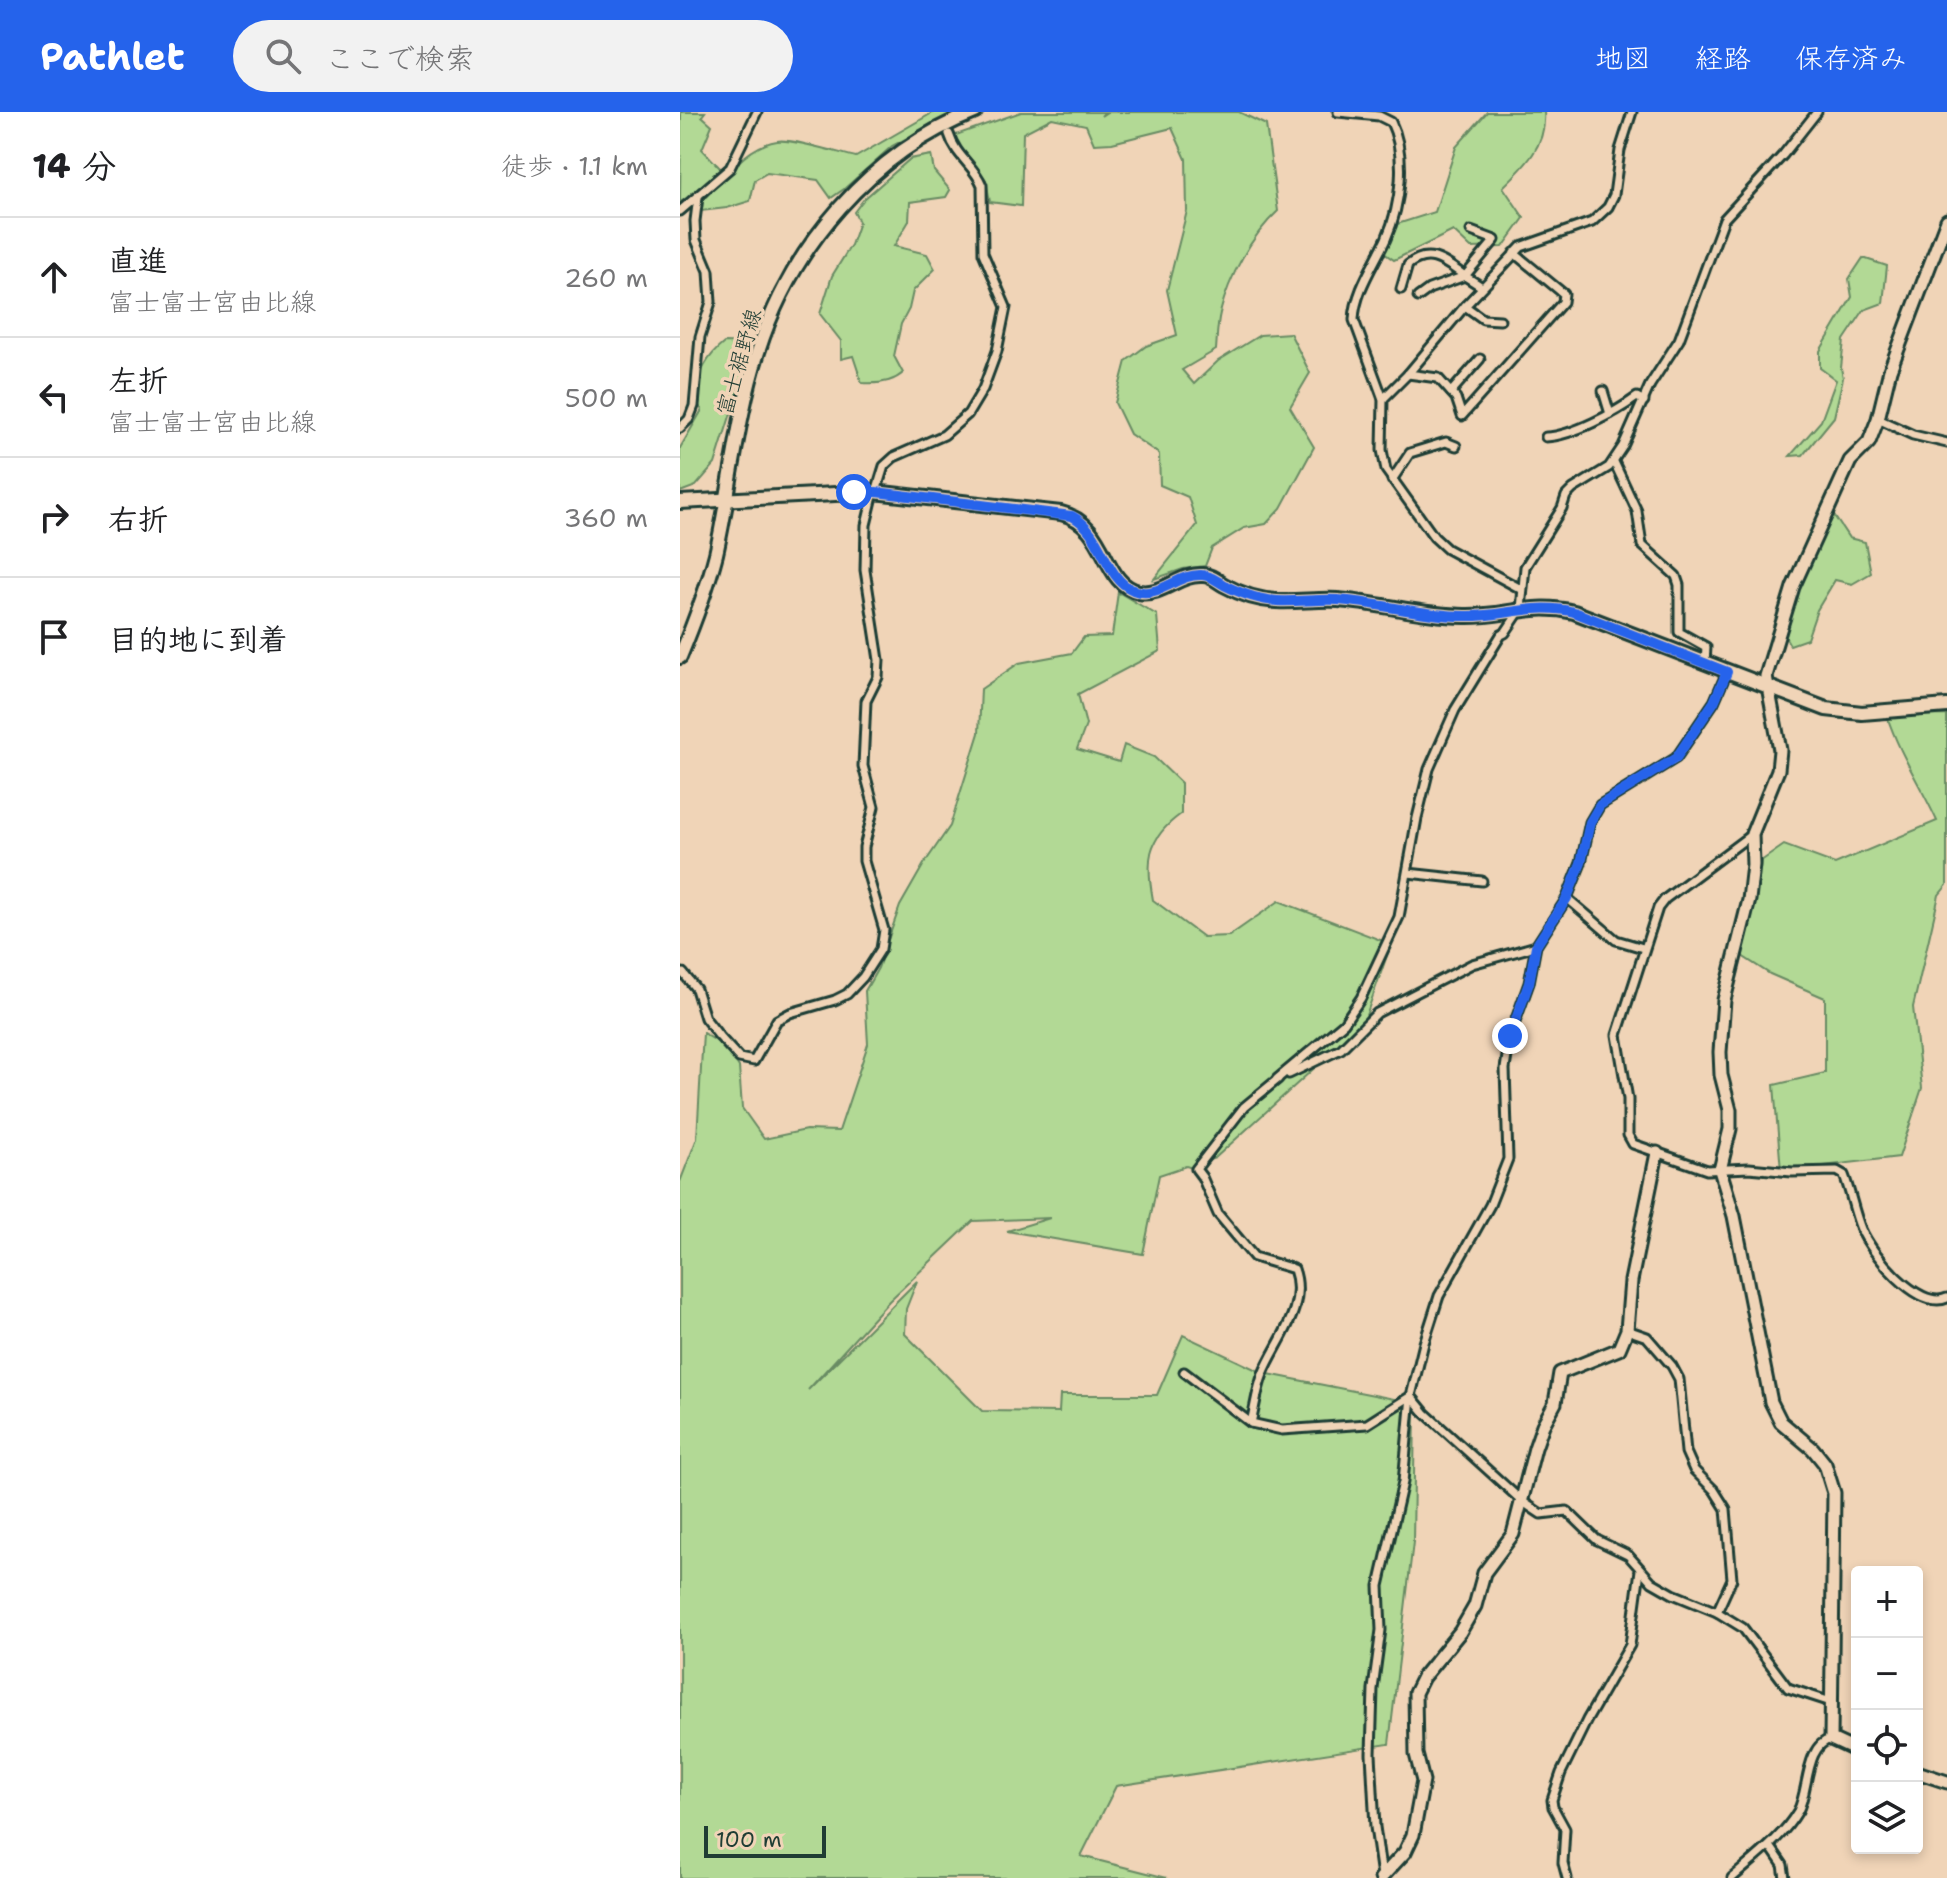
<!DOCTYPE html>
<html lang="ja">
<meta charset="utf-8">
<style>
:root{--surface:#fff;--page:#f2f2f2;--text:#202124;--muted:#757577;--line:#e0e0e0;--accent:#2563eb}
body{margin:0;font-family:"Shantell Sans","Klee One",sans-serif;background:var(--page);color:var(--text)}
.controls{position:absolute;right:24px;bottom:24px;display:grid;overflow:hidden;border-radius:8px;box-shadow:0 4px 12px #0003}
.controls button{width:72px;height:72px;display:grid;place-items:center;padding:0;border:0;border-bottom:2px solid var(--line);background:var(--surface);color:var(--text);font:40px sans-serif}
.scale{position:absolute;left:24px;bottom:20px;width:122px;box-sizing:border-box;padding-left:8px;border:4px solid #1f3d34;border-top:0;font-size:22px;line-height:28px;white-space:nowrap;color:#1f3d34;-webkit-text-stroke:6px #f0d4b7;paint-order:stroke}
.stop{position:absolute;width:24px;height:24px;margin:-18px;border:6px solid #2563eb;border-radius:50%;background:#fff}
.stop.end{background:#2563eb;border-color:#fff;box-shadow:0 2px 8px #0008}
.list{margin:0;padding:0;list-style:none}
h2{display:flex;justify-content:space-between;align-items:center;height:104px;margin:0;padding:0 32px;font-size:34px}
h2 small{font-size:26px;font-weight:400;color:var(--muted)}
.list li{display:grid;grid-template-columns:52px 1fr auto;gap:24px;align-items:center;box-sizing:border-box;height:120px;padding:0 32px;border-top:2px solid var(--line)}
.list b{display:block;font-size:30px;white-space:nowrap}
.list p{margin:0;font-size:26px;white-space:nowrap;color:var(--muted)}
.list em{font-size:26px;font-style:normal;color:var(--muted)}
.icon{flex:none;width:44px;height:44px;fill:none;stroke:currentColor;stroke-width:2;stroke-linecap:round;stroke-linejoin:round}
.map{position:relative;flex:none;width:1267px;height:1766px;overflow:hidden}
header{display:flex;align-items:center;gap:48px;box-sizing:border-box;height:112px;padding:0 40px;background:var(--accent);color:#fff}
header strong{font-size:38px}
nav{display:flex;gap:44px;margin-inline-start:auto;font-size:28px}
.search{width:560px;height:72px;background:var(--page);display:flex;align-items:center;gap:20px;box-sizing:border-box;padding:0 28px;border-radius:44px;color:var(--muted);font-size:30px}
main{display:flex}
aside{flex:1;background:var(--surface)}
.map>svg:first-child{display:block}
.green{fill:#b2d995;stroke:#688b64;stroke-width:2}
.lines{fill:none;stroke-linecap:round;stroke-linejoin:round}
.street-casing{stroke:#1f3d34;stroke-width:13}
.secondary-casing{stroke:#1f3d34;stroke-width:17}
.primary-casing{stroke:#1f3d34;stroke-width:18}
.street{stroke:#f0d4b7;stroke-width:7}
.secondary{stroke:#f0d4b7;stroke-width:11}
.primary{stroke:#f0d4b7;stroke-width:12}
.route{stroke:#2563eb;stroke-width:10}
.labels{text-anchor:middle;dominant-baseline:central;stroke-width:7;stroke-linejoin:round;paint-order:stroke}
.street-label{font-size:22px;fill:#1f3d34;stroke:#f0d4b7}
</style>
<header>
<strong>Pathlet</strong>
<div class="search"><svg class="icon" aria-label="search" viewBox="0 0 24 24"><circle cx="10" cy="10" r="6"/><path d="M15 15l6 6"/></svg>ここで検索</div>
<nav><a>地図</a><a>経路</a><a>保存済み</a></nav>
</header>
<main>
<aside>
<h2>14 分<small>徒歩 · 1.1 km</small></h2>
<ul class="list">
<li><svg class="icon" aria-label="ahead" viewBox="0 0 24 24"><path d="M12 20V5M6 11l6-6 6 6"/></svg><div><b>直進</b><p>富士富士宮由比線</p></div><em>260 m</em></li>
<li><svg class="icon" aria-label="left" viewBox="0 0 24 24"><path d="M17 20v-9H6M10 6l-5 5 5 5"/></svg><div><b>左折</b><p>富士富士宮由比線</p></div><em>500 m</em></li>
<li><svg class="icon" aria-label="right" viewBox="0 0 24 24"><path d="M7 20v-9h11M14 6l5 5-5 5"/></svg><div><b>右折</b></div><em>360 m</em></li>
<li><svg class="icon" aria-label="arrive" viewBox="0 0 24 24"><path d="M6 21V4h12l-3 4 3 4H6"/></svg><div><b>目的地に到着</b></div></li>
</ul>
</aside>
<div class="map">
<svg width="1267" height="1766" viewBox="0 0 1267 1766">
<rect width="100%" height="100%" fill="#f0d4b7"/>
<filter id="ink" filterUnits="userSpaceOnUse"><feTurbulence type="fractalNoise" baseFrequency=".0125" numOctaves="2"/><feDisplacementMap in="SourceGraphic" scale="16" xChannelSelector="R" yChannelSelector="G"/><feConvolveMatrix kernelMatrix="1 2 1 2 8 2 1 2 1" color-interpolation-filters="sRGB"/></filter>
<g filter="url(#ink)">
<g class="green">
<path d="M1,0H25L22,4L32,13L22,37L41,57L12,83L0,90Z"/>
<path d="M254,0H277L212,34L164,77L151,86L138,68L87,61L75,68L70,89L47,96L21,99L20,91C42,70 64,34 97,29C111,26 159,41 176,45Z"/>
<path d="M341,0H425L421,4L427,0H559L586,13L598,99C571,124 549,165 540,201C537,213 537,226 536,238L502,258L514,272L538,249L580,223L610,221L630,261L610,295L634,335L601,396L586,412L564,416L532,436L525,454L503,457L474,467L517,413L508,385L480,373L479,342L450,322L435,291L446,249L466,234L497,223L487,178L507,99L506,47L492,16L432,31L414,32L406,13L372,6L343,21L341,94L310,90L306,68L277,34L273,24Z"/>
<path d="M807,0H864C867,33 845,54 823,75L844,106L823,135L791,136L773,119L714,148L704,141L711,114L755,100L776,35Z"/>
<path d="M251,43L254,59L270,78L266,85L230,90L229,109L214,134L247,142L255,157L233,179L229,197L221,212L214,244L223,261C212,271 196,272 182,271L173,244L161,247V229L140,202L152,164L171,133L179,110L174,100L184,87L230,47Z"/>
<path d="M1183,146L1207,154L1203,191L1184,198L1164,228L1161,256L1163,266L1154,305L1123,343L1110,344L1141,309L1156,268L1140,256V239L1172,185L1169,167Z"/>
<path d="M44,231L69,232L66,253L35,352L16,374L0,380V336L22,298L12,284C20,262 25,246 44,231Z"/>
<path d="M1153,402L1169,426L1185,430L1191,461L1172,472L1155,468L1137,498L1127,527L1110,533L1103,521L1121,468Z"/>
<path d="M438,480L477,503L480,539L398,582L406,613L397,637L439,650L444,633L474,645L501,671V702C466,727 466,750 473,788L523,825L549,824L599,789L711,832L683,912L535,1046L523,1050L516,1057L506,1054L479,1063L463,1142L327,1119L370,1106L293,1109L209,1189L128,1278L237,1169L226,1197L225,1222L302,1299L379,1300L380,1283H477L503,1223L583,1261L719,1288L731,1284L735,1298L733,1430L709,1632L436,1674L401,1744L487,1766H0V1070L17,1026L23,921L46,935L59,955L62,996L84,1027L126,1018L159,1019L188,932L185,879L198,856L220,794L244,752L270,714L299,621L301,577L339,551L392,541L404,525L432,524Z"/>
<path d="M1267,603V773L1259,783L1233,895L1242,976L1219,1045L1101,1059L1094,973L1145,961V886L1090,862L1062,844L1081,749L1104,733L1155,752L1257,709C1241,674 1219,641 1207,604Z"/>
</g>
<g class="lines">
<defs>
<g id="street">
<path d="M658,0L699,4L711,10C727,43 721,93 706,127C694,153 675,179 674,208L703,287L702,338L706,358L754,425L767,437L841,477"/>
<path d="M0,99L50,56L77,0"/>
<path d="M721,177L728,153C750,135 766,151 785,164L815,128L791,119"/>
<path d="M738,185L749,177L785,164L802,175"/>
<path d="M785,194L803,207L820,208"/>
<path d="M728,262L758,266L776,286L782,304L883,190L884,182L834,141"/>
<path d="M923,279L930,302"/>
<path d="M771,280L800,247"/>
<path d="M703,287L728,262L785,194L841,135L912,110L928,95L934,83L940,38L952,0"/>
<path d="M1198,307L1233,323L1267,331"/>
<path d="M0,316L9,307L14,294L20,225L31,190L29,159L16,128L15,109L18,85"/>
<path d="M866,325C892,324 935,301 957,285L964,289"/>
<path d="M934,350L957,399L962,433L996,464L999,473V520L1026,535L1025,551"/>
<path d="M712,368L730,341L766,330L776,334"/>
<path d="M196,380L204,354L214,345L264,323L288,302L303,277L317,239L326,195L303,141L302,73C294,53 276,45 269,22"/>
<path d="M1072,722L985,787L978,796L937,923L948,987V1023L953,1032L1027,1058L1069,1056L1112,1060L1157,1059L1164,1063C1171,1081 1174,1100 1181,1117C1191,1141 1238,1199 1267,1186"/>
<path d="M728,761L802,769"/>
<path d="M887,786L936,828L963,836"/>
<path d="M0,861H3L16,877L25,906L39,924L59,946L74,949L97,908L110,901L155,888L167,882L183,865L201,837L204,818L184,749V735L194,695L183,654L186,589L198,565L199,548L185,458L186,413L194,380"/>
<path d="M609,962L661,937L697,901L792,852L856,834"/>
<path d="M597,967L664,911L681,886L719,805L737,706L749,657L775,598L821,523L825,521L841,497L845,455L882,396L886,384L893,377L929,355L943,334L970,273L999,228L1044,107L1103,43L1137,0"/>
<path d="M947,1218L967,1225L992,1254L999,1267L1006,1340L1014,1358L1034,1378L1046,1397L1052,1467L1037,1500"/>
<path d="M504,1260L571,1311L602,1318L687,1312L731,1284"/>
<path d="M731,1284L745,1301L843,1390L861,1402L887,1399L917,1428L948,1443L972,1470L993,1482L1037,1500L1063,1516L1108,1576L1151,1590"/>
<path d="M571,1311C575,1295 577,1277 583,1262C596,1229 628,1196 614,1157L574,1145L538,1102L522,1065L516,1057L564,995L598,967"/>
<path d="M1090,1734L1103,1753L1105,1766"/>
<path d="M702,1764L695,1715L691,1642L693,1577L701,1518L699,1474L723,1370L731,1284L744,1231L759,1184L810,1093L828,1047L825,957L830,924L849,871L856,834L887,786L901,751L910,710L920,693L996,646L1034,590L1047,560"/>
<path d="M887,1766L883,1751L885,1717L873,1695L872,1688L881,1661L907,1608L950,1533L960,1458"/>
<path d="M1052,1766C1075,1746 1102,1726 1118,1699C1129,1679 1125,1633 1151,1627"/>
</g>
<g id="secondary">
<path d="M1177,1639L1151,1627L1154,1381L1145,1352L1133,1337L1101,1310L1091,1290L1054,1104L1040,1058L1050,1017V998L1041,963L1040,940L1044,888L1069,788L1073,753L1072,722L1098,658L1100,638L1086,564L1113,475L1170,349L1189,330L1198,307L1210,258L1267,108"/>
<path d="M1237,1660L1267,1670"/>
<path d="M701,1766L725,1740L733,1723L743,1669L736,1642L735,1581L743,1565L780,1520L795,1494L804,1461L833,1422L855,1336L863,1313L875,1291L880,1261L939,1237L947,1218L951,1169L977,1041"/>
</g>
<g id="primary">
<path d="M0,390L194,380L381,401C429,413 421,472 459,480C483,484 499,461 523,463C531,463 537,469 544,473C560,482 579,488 597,489C617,490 637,487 658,488C701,491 742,504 785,504C825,505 851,490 894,500L1146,597L1182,601L1267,594"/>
<path d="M0,545C14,511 27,477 36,442C51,375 57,305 78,240C111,135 191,40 295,0"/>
</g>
</defs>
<use href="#street" class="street-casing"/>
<use href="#secondary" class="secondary-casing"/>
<use href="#primary" class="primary-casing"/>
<use href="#street" class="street"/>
<use href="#secondary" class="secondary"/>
<use href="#primary" class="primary"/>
</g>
</g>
<g class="lines" filter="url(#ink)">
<path class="route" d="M174,380H196L392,404C423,420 424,466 453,478C479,488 497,461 522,463C530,463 537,469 544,473C560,481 578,488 597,489C617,490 637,487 658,488C701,491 742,504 785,504C824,505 853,490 894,500L1047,560L1034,590L996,646L920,693L910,710L901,751L887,786L856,834L849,871L830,924"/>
</g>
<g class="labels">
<g class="street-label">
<text transform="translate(59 250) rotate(-74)">富士裾野線</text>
</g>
</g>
</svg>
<div class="controls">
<button>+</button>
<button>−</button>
<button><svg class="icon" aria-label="locate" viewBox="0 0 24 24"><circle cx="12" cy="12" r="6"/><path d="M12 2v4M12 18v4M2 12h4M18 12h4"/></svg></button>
<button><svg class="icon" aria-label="layers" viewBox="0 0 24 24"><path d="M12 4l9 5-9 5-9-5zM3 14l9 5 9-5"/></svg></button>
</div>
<div class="scale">100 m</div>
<div class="stop" style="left:174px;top:380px"></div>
<div class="stop end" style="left:830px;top:924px"></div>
</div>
</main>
